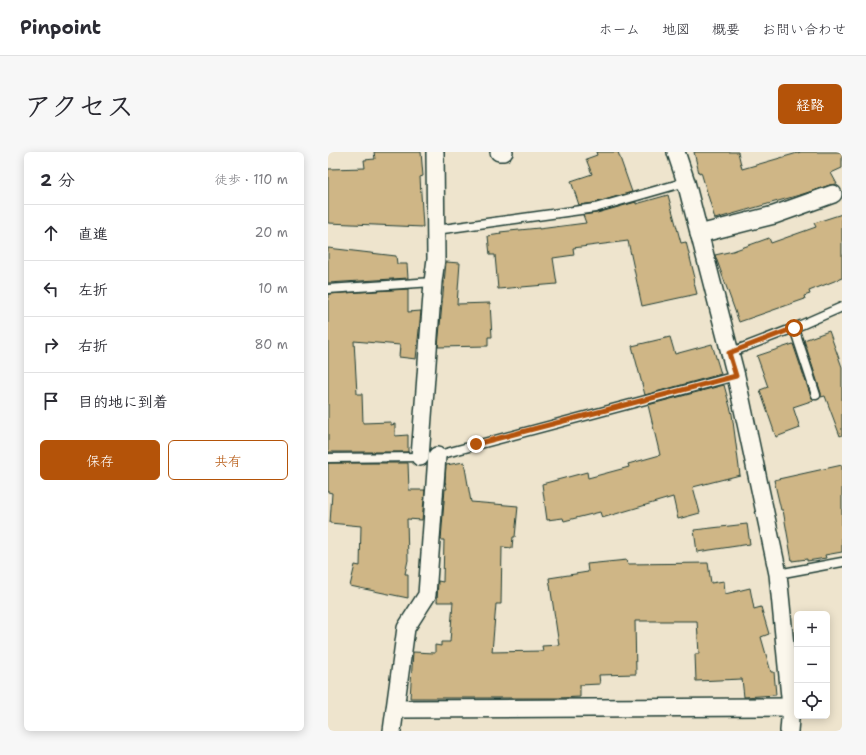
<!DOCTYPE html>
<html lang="ja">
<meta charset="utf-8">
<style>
:root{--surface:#fff;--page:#f7f7f7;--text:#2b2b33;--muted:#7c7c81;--line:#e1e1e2;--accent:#b45309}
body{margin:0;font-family:"Shantell Sans","Klee One",sans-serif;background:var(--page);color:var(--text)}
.controls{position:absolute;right:12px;bottom:12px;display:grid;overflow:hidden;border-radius:6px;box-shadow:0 2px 10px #0003}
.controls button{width:36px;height:36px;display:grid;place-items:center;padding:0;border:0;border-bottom:1px solid var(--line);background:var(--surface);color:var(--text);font:20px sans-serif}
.stop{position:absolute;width:12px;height:12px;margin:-9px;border:3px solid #b45309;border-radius:50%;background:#fff}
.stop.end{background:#b45309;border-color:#fff;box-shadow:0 1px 4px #0008}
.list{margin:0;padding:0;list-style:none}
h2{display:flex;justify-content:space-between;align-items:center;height:52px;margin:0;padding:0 16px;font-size:17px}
h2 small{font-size:13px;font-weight:400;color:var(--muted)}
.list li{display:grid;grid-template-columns:26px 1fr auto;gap:12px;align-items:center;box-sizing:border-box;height:56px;padding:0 16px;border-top:1px solid var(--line)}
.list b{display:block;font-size:15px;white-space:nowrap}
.list em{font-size:13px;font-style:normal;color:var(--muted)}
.actions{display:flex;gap:8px;padding:12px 16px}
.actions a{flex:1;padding:9px 0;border:1px solid var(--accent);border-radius:6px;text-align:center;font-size:14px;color:var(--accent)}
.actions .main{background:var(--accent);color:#fff}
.icon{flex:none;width:22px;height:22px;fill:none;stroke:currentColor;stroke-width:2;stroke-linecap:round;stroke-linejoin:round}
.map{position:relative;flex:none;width:514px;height:579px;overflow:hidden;border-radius:6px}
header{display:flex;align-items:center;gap:24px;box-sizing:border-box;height:56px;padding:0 20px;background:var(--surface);border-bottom:1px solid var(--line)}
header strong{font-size:19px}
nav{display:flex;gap:22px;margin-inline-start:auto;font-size:14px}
.intro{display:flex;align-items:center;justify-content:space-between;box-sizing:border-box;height:96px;padding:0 24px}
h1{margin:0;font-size:28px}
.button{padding:10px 18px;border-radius:6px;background:var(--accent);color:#fff;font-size:14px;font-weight:700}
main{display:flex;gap:24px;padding:0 24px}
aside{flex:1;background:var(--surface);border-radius:6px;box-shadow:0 2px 10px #0003}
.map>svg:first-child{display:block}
.building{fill:#cfb686;stroke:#1f3d34}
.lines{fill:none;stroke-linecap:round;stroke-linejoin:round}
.service-casing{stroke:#1f3d34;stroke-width:11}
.minor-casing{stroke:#1f3d34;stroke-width:20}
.service{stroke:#fbf7ec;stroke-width:8}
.minor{stroke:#fbf7ec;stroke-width:17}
.route{stroke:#b45309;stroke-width:5}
</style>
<header>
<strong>Pinpoint</strong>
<nav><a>ホーム</a><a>地図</a><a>概要</a><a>お問い合わせ</a></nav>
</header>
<div class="intro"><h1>アクセス</h1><a class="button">経路</a></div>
<main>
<aside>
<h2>2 分<small>徒歩 · 110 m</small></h2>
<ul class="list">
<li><svg class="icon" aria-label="ahead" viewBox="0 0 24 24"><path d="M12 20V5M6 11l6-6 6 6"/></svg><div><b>直進</b></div><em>20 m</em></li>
<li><svg class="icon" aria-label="left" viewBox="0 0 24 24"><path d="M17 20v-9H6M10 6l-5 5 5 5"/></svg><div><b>左折</b></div><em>10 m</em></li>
<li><svg class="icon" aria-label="right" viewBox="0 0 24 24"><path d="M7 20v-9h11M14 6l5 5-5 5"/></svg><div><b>右折</b></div><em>80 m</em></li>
<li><svg class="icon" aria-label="arrive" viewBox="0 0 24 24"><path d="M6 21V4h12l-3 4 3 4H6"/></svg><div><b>目的地に到着</b></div></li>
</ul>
<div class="actions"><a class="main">保存</a><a>共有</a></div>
</aside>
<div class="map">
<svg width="514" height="579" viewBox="0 0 514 579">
<rect width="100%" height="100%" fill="#eee4cd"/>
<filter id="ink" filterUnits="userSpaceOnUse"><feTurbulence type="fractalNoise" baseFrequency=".025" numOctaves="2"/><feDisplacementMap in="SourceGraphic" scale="8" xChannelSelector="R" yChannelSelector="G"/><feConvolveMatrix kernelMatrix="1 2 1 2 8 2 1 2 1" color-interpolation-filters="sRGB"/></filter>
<g filter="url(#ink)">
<g class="building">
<path d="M46,0H93L95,24L92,25L95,75L0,71V17L37,16L36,8L47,7Z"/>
<path d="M268,0H290L304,40L266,51L251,53L243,29L264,22L258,7L269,3Z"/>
<path d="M366,0H410L414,17L473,0H514V16L503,21L509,32L502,33L475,42L387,67L373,20L371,21Z"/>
<path d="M340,43L353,91L358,90L367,126L365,127L369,142L314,154L300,89L245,96L246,103L225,106L229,132L170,137L167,103H162L160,84L173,82L172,80L211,76V77L258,71L255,63L269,61L308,50V52Z"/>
<path d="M514,62V126L481,139L482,142L476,144L477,147L411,170L387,103L405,99L441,86L443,91L488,75L486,71Z"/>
<path d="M0,96L68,104L69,112H79L80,126L0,131Z"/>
<path d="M118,110L132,111L129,152L162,151L164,185H160V194L110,195Z"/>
<path d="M80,137V160L93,159L88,207L71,205L72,193L26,189L29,242H34L35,271L63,270V273L67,272V284L80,283V300H0V142Z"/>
<path d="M501,179L514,215V283L512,284L497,244L493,245V241L476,188Z"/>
<path d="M342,185L347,202L384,192L393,222L317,243L304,194Z"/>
<path d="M465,192L483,245L486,248L465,255L472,276L448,285L432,238L440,235L429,204Z"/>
<path d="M396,233L404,262L412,323L365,335L372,361L350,367L345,345L274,366L272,360L236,369L235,366L219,368L214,332L259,320L260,326L301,315L300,312L332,303L320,253Z"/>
<path d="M136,310L143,350L190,354L187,385H185L184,396L174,395L173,452H168L164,500L215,499L214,494L231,493L221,426L260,420L259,412L299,408L300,412L380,411L383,431L396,429L397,442L422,436L426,457L433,455L441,482L433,485L443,520H446L448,543L416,545L414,527L368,529L367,502H371L369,469H307L308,522L271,523L272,532L252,533V545L230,546H82L85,500L107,501V493L113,494V490H122L125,450H109L110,429L115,430L116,388H113L117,337H119L117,329L118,313Z"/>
<path d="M0,311H80L81,338H97L94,368L79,367L80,408L77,422H80V446L22,434L27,413L32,414L33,374L2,371L4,341L0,340Z"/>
<path d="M514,313V400L497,403L498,406L479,409V407L464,409L455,358H453L446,328Z"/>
<path d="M419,372L422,392L369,400L366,378Z"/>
</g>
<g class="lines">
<defs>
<g id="service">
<path d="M108,78L267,56L358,30"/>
<path d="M0,137L105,130"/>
<path d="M466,176L488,243"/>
<path d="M401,201L466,176L514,155"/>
<path d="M107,304L408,224"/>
<path d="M0,306L93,305"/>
<path d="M450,422L514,410"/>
</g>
<g id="minor">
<path d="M171,0H176"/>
<path d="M348,0L358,30L408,224L450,422L463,555L461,579"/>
<path d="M371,82L446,63L505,42"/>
<path d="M92,305L105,130L108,107L107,0"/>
<path d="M67,557L463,555"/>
<path d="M64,579L78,476L99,443L109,304"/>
</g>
</defs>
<use href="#service" class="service-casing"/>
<use href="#minor" class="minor-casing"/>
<use href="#service" class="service"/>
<use href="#minor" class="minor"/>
</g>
</g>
<g class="lines" filter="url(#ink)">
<path class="route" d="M148,292L408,224L401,201L466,176"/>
</g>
</svg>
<div class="controls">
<button>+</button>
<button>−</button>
<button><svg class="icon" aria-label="locate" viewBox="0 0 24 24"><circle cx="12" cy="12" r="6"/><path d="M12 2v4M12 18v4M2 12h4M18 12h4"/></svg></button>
</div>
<div class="stop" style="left:466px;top:176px"></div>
<div class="stop end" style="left:148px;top:292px"></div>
</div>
</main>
